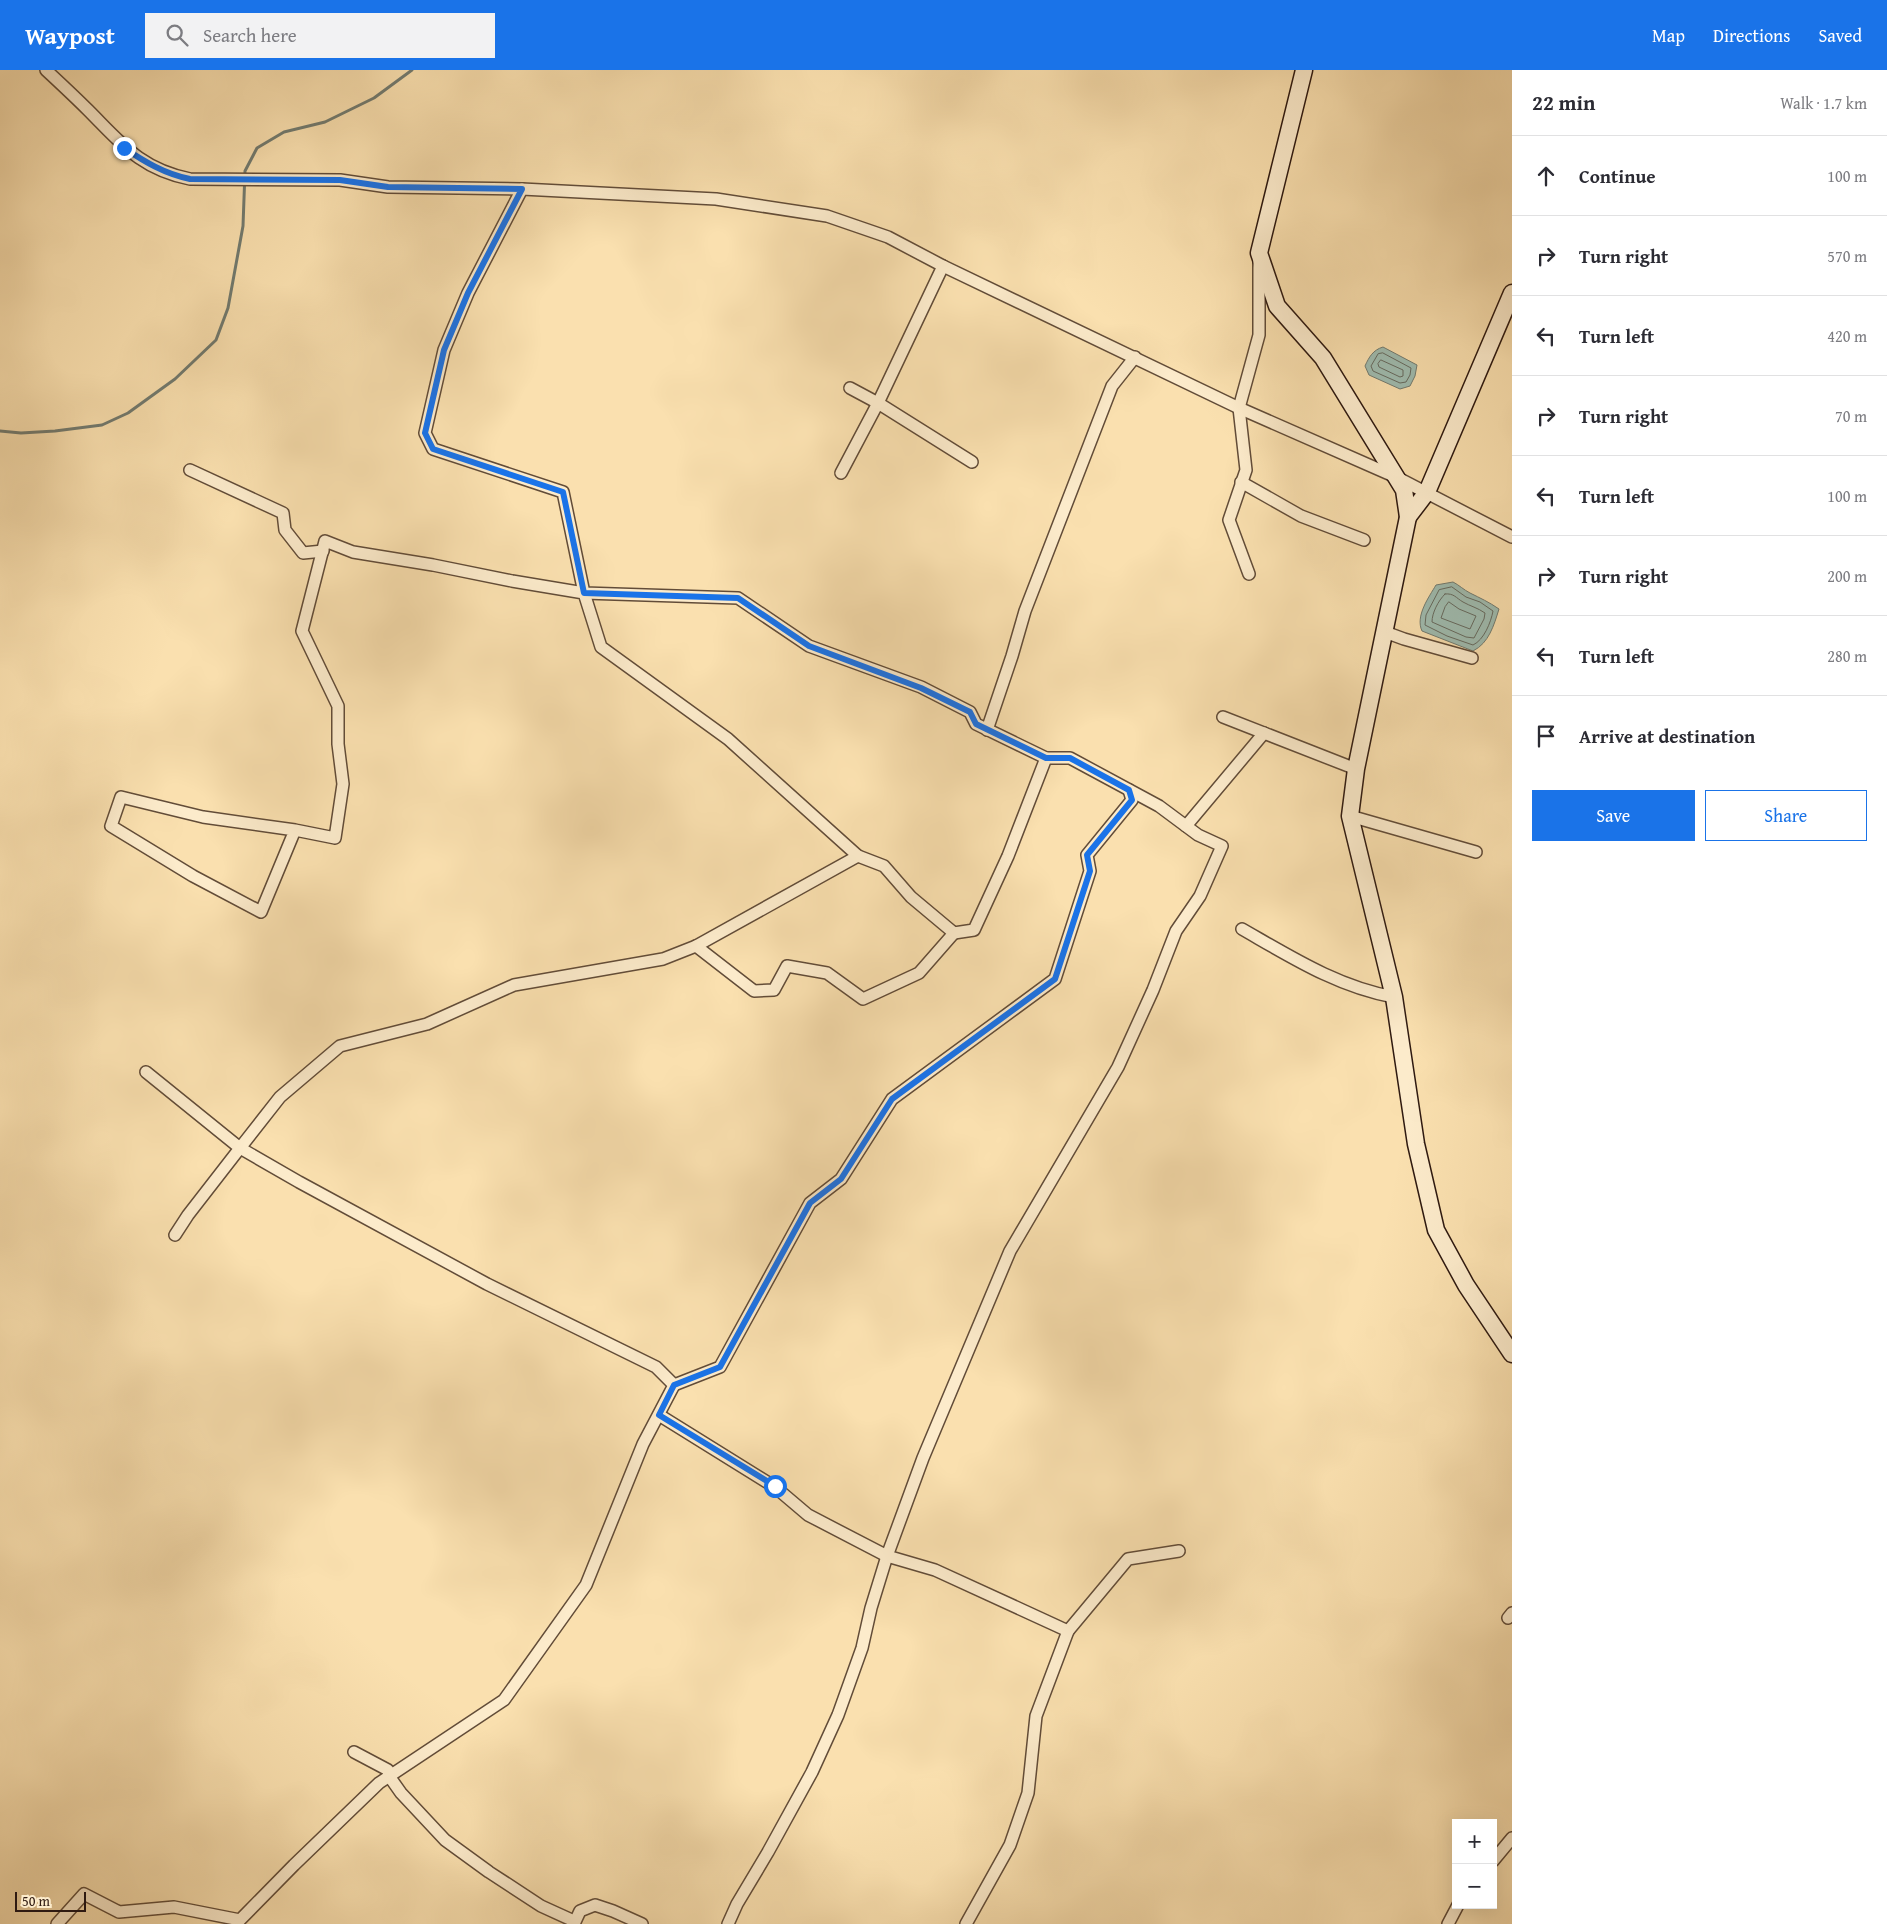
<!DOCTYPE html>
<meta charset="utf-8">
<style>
:root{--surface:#fff;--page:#f2f2f3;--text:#2b2b33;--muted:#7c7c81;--line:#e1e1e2;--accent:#1a73e8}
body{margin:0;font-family:"Gentium Book Plus",serif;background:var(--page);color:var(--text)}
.controls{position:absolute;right:15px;bottom:15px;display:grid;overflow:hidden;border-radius:0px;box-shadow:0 5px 20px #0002}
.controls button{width:45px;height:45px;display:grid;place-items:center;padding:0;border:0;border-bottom:1px solid var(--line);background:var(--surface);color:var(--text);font:25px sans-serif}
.scale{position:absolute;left:15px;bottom:12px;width:71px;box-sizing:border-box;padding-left:5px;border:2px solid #2f1a11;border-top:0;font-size:14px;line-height:18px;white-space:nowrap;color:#2f1a11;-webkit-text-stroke:4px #fcebcb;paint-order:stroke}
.stop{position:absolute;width:15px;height:15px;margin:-11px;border:4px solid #1a73e8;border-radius:50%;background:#fff}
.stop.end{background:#1a73e8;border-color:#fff;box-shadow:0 1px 5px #0008}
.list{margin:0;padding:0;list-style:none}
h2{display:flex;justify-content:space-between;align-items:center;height:65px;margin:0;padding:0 20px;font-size:21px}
h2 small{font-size:16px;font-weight:400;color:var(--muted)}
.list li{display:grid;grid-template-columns:32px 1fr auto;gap:15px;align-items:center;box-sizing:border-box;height:80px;padding:0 20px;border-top:1px solid var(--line)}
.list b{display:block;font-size:19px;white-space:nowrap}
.list em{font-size:16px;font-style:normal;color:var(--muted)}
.actions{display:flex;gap:10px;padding:15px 20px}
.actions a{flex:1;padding:11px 0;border:1px solid var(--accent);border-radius:0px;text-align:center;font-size:18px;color:var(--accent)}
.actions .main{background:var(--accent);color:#fff}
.icon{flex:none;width:28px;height:28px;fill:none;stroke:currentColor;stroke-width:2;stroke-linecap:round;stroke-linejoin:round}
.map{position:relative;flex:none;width:1512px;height:1854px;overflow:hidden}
header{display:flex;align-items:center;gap:30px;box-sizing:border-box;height:70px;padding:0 25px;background:var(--accent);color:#fff}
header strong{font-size:24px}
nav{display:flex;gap:28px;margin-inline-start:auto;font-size:18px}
.search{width:350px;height:45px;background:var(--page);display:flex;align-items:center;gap:12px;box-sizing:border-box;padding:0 18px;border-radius:0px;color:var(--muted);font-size:19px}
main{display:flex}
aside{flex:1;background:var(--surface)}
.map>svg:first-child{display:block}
.water{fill:#9fbcb0;stroke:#727b70}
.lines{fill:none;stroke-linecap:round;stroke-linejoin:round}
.shore{stroke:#676b60;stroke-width:1}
.stream{stroke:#727b70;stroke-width:3}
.street-casing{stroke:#624c38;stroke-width:14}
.secondary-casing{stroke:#2f1a11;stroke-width:19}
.street{stroke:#fcebcb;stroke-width:11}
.secondary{stroke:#fcebcb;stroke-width:16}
.route{stroke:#1a73e8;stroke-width:6}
</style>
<header>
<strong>Waypost</strong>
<div class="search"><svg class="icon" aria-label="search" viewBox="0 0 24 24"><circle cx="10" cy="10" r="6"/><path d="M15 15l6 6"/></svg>Search here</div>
<nav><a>Map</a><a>Directions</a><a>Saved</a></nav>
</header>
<main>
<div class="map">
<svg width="1512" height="1854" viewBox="0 0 1512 1854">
<rect width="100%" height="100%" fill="#fae0af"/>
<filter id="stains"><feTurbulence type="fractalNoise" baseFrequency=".004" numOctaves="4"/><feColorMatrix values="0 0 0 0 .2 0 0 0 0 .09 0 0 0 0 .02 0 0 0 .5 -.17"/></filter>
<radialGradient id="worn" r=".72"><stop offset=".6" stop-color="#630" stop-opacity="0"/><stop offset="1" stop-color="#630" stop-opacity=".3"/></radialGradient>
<g class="water">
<path d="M1383,277L1417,295L1415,306L1410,316L1400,319L1369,305L1365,296C1369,287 1373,280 1383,277Z"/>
<path d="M1453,512C1459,515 1464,520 1470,523C1480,528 1489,532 1499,539C1494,555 1489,573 1473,581L1422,561C1415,546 1429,527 1436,515Z"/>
</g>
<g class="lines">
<g class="shore">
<path d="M1383,283L1411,298L1410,305L1406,312L1400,313L1373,301L1371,296L1378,284Z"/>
<path d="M1381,290L1403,300V306L1400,307L1379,297L1378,294Z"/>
<path d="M1452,517L1466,527L1480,532L1493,541C1491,552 1484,570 1473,575L1447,566L1425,555L1426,545L1439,520Z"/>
<path d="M1445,524C1454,523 1456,528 1463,532C1470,536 1478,538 1485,543L1484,549L1474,568L1466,567L1432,552C1432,543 1438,531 1445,524Z"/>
<path d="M1449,532L1459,539L1476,546L1470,559L1441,548L1445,537Z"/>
</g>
<path class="stream" d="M0,361L21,363L55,361L102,355L128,343L175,309L216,270L228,238L243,156L245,101L257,78L284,62L325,52L374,28L412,0"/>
<defs>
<g id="street">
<path d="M46,0C60,13 74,26 88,40C121,73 140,99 190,109L340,110L388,117L522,119L716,129L827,146L888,167L943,196L1239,338L1396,407L1512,467"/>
<path d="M522,119L468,223L444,280L425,363L433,379L563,422L584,523L738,528L809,576L921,617L970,642L976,654L1046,688H1070L1159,736L1198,765L1222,776L1200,826L1176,861L1153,920L1118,997L1010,1181L923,1388L887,1486L871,1538L862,1578L838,1645L812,1702L768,1782L737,1834L728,1854"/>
<path d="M850,318L878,333L972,392"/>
<path d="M190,400L283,443L285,460L303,483L323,481"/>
<path d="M841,403L878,333L943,196"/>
<path d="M1241,412L1301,446L1364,470"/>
<path d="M1249,504L1229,450L1246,400L1239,338L1259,265V192"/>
<path d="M1385,562L1404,569L1472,588"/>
<path d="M1223,647L1356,699"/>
<path d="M987,660L1012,586L1025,541L1112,316L1135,287"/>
<path d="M1350,746L1476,782"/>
<path d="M1186,756L1264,663"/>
<path d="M858,786L884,796L911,827L954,863L974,860L1008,786L1046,688"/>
<path d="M1242,859C1291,887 1338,917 1394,927"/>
<path d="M696,876L754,921L774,920L787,896L827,903L863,929L919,903L954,863"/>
<path d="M146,1002L240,1078L188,1145L175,1165"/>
<path d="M674,1315L720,1297L810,1133L841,1109L892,1029L1055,909L1090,801L1087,785L1132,730L1129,720"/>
<path d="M659,1345L775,1417L808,1445L887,1486L935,1500L1068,1561L1036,1646L1028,1723L1010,1775L966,1854"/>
<path d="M1508,1548L1512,1543"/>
<path d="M1068,1561L1128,1489L1179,1481"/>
<path d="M354,1682L388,1700L389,1706L401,1723L445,1770L489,1802L541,1836L574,1851"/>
<path d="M1493,1791L1512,1768"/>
<path d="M57,1854L84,1824L119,1842L174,1837L240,1850L294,1795L379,1713L504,1630L586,1515L643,1374L674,1315L656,1297L487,1214L299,1112L240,1078L280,1027L340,976L427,954L514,915L663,889L696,876L858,786L728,669L601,577L584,523L512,511L433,495L353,482L325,471L302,561L338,636V674L343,714L335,768L295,760L203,747L121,727L111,756L193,806L261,842L295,760"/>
<path d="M574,1854L580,1841L595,1835L613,1841L642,1854"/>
<path d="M1448,1854L1458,1835"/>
</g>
<g id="secondary">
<path d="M1304,0L1259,183L1277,236L1323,288L1404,420L1408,447L1356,699L1350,746L1394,927L1416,1074L1436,1160L1466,1215L1512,1284"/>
<path d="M1408,447L1427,422L1512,223"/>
</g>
</defs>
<use href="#street" class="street-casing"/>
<use href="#secondary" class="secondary-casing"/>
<use href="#street" class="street"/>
<use href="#secondary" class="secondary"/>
</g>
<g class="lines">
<path class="route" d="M124,78C145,92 165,104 190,109L340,110L388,117L522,119L468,223L444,280L425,363L433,379L563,422L584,523L738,528L809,576L921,618L970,642L976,654L1046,688H1070L1129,720L1132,730L1087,785L1090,801L1055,909L892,1029L841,1109L810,1133L720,1297L674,1315L659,1345L775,1416"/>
</g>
<rect width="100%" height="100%" filter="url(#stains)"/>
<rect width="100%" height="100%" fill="url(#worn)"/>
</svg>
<div class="controls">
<button>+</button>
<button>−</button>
</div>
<div class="scale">50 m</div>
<div class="stop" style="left:775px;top:1416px"></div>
<div class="stop end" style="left:124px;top:78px"></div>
</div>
<aside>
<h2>22 min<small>Walk · 1.7 km</small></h2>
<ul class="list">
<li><svg class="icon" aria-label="ahead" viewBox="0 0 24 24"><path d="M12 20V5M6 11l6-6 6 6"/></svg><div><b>Continue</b></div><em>100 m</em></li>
<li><svg class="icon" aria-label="right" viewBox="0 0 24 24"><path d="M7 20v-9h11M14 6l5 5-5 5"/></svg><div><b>Turn right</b></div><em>570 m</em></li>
<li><svg class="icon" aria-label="left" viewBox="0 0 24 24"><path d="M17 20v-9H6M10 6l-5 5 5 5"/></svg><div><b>Turn left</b></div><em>420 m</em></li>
<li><svg class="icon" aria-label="right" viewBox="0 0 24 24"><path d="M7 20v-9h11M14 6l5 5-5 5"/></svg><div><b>Turn right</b></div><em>70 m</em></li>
<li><svg class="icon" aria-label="left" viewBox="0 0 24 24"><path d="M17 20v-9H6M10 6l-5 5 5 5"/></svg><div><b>Turn left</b></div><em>100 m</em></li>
<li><svg class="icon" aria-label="right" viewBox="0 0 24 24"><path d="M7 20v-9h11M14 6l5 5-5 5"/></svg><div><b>Turn right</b></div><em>200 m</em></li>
<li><svg class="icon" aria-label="left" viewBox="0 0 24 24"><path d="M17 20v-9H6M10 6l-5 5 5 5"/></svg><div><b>Turn left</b></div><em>280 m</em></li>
<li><svg class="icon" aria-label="arrive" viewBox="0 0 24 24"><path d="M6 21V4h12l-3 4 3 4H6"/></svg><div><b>Arrive at destination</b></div></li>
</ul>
<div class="actions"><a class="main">Save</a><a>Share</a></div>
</aside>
</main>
